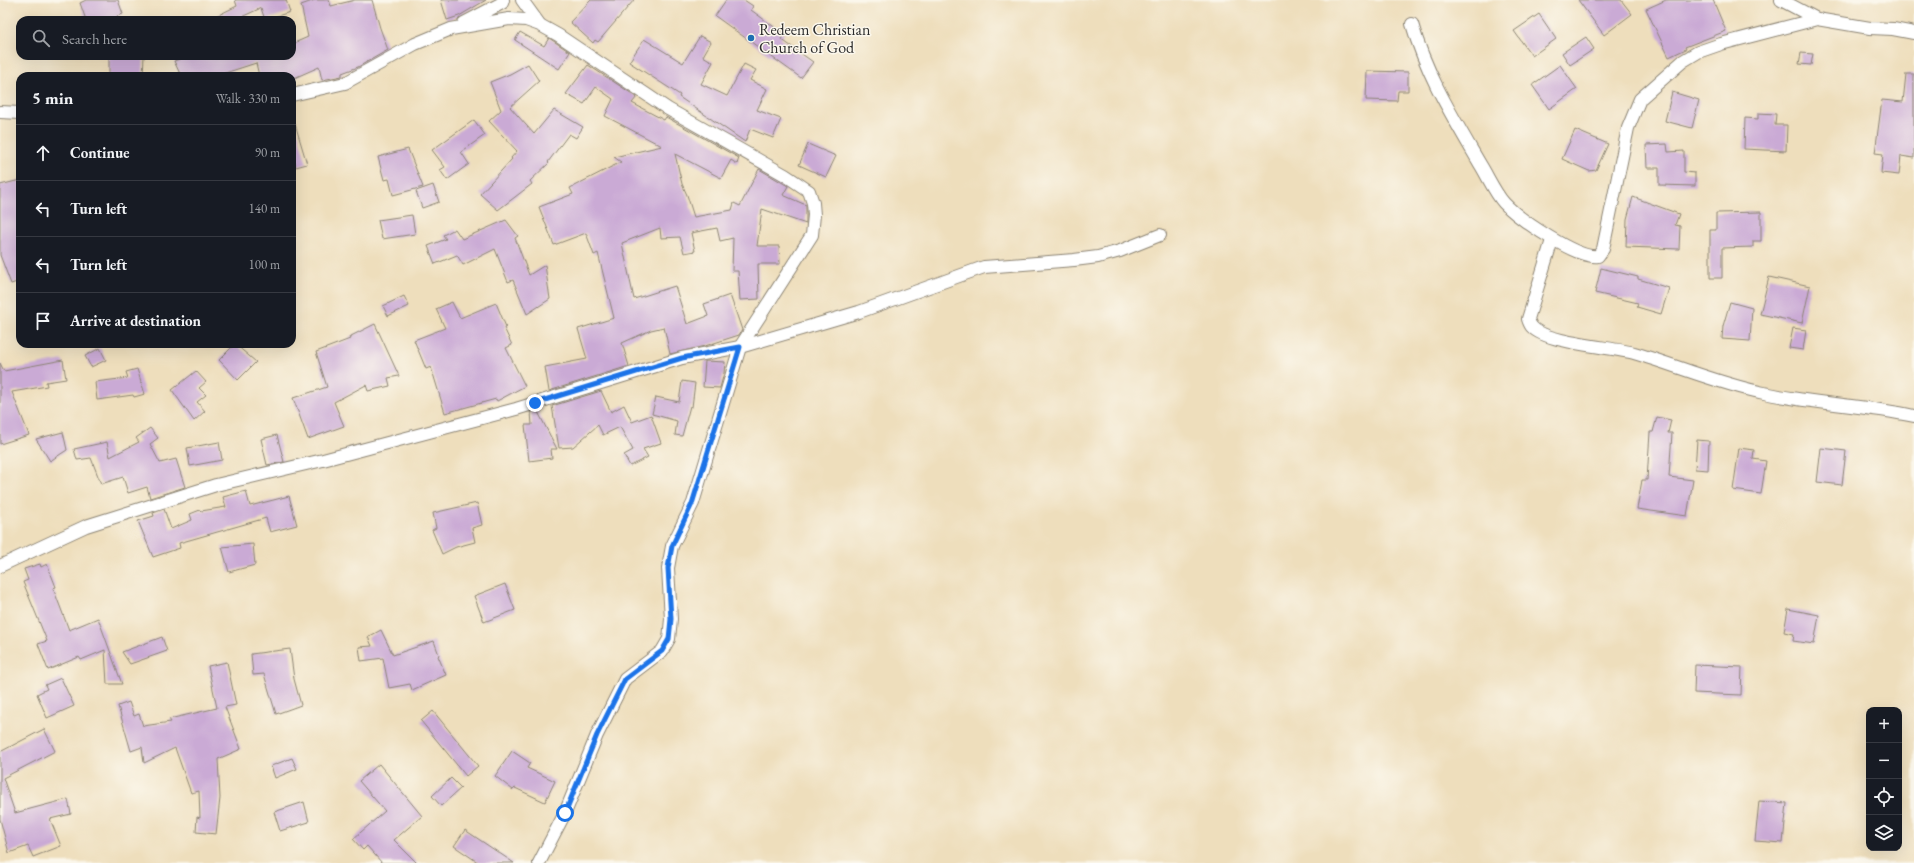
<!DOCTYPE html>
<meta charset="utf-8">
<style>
:root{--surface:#171b24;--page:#20242c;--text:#f1f3f6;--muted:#9ea1a6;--line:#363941}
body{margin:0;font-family:"EB Garamond",serif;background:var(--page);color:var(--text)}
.controls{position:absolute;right:12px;bottom:12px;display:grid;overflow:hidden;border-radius:8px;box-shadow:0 4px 16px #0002}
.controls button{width:36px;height:36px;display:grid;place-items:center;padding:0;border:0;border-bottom:1px solid var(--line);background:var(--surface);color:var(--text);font:20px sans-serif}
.stop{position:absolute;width:12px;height:12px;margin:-9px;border:3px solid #1a73e8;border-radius:50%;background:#fff}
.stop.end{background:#1a73e8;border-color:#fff;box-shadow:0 1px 4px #0008}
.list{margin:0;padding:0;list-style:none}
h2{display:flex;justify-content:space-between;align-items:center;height:52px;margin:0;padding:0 16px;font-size:17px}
h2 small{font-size:13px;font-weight:400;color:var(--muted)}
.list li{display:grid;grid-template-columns:26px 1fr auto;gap:12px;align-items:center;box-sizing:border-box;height:56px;padding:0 16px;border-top:1px solid var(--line)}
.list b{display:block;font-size:15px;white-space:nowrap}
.list em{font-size:13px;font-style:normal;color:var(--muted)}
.icon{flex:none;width:22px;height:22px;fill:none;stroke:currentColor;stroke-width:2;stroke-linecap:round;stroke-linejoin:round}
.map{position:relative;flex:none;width:1914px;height:863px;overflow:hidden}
.search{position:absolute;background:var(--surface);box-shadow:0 4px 16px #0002;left:16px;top:16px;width:280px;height:44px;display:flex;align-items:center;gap:10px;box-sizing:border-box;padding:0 14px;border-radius:12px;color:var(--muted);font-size:15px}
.panel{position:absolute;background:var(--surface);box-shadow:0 4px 16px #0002;left:16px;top:72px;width:280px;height:276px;border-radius:12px}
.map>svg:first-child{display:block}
.building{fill:#caaad5}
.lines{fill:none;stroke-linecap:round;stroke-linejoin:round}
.minor-casing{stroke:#8c8474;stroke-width:14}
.minor{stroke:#fff;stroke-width:12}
.route{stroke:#1a73e8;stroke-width:5}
.poi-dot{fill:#1f6fb2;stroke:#fbf7ec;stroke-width:1.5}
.labels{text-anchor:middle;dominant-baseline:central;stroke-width:3;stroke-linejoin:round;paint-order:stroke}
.poi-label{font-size:16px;fill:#2b2b2b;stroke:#fbf7ec;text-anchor:start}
</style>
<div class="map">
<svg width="1914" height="863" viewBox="0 0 1914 863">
<rect width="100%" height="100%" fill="#fbf7ec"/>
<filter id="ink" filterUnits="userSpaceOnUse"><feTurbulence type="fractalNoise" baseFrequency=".025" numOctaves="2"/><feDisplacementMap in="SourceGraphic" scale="8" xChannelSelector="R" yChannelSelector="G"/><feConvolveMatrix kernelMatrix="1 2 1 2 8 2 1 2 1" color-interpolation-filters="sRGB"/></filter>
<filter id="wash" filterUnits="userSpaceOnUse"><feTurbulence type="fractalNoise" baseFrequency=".012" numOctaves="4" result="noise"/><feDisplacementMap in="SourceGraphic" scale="16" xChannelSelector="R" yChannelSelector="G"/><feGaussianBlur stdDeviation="0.9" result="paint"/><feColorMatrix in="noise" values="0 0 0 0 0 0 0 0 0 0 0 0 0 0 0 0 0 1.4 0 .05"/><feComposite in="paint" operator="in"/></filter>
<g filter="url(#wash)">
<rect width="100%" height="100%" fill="#eedebc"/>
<g id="blocks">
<g class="building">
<path d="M86,0H118L123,14L117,16L119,20H86L80,3Z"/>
<path d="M235,0H286L290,12L265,20L261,8L235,20H208L237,6Z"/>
<path d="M315,0H329L331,6L355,0H372L380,28L388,50L358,67L342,73V76L322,80L319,67L292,79V76H259L256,63L216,76H181L174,61L188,56H292V44L308,37L301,5Z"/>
<path d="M441,0H486L459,16L447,20Z"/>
<path d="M591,0H634L598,42L595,40L593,43L570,22Z"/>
<path d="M726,0H744L753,6L751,10L784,34L781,39L813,62L801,78L715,16Z"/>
<path d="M1578,0H1621L1632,14L1604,35Z"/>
<path d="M1666,0H1713L1726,31L1685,47L1686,49L1669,57L1646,9Z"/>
<path d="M1539,14L1556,39L1532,56L1514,31Z"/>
<path d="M520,32L544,46L549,38L570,52L559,69L515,40Z"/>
<path d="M700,36L711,42L703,56L713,62L701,84L727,96L744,64L756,70L750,80L767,89L757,110L781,119L773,138L750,129L745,142L679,97L680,95L629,62L644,39L683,63Z"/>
<path d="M1586,37L1594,49L1570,65L1562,53Z"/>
<path d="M1801,53L1813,54L1811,65L1799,64Z"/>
<path d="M109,56H144L143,76H109Z"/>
<path d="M528,64L539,81L510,107L534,134L554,110L583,127L576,138L569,134L548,162L549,163L530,181L532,184L498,210L480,194L512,159L511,158L517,151L489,121L501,110L490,82L510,74Z"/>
<path d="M588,65L637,97L632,103L664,120L666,117L739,158L737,164L731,160L721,178L675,154L682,184L687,195L694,217L732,210L734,203L740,206L759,169L788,186L783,195L806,205V224L762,209L757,246H779L780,264H758L759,299L740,300L738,271H732L733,238L720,241L717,228L691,233L695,251L684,253L680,237L661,238L660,228L622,243L634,299L675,286L687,324L708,316L704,304L730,295L742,330L739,335L705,346L670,354L664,327L651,330L622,343L629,366L549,391L545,367L587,359L578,329L614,318L598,253L594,255L586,233L554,245L539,207L573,194L570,188L621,162L614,157L662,146L605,116L613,99L596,87L584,104L566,94Z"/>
<path d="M1560,65L1577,89L1549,109L1532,85Z"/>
<path d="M1367,71L1408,72V91H1398L1397,101L1366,100Z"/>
<path d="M1906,74H1914V158L1901,156L1899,175L1881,173L1883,154L1875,153L1882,100L1903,102Z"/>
<path d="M1672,92L1699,100L1692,128L1665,121Z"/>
<path d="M1758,113L1776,114L1775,125H1787L1786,151L1744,149L1745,118L1758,119Z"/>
<path d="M474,120L485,135L461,152L469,164L447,180L440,170L445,167L432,150Z"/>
<path d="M295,124L307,164L296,167L292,154V125Z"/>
<path d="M1575,130L1608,144L1596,170L1589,171L1562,159Z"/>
<path d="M808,144L836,156L826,177L799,165Z"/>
<path d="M1667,144L1668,152L1684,151V172L1695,173V186L1659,185V168H1647L1646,145Z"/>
<path d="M408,149L423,187L393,195L389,179L384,180L378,157Z"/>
<path d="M20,180V281L11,284L0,255V185Z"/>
<path d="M433,185L439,202L422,208L416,191Z"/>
<path d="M1633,197L1679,214L1675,225L1680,226L1679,249L1626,247L1627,219Z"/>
<path d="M1761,212V241H1753V247L1722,248V278H1710V230H1716V213Z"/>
<path d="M412,215L415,234L382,239L378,220Z"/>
<path d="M506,220L518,236L515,238L529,275L545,265L550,299L527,314L513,280L508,282L495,249L463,265L457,255L435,264L428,246L446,239L443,235L455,229L462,239Z"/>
<path d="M1601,268L1638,277V279L1669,288L1661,314L1637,307L1638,303L1595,293Z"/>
<path d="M1769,277L1810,286L1802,323L1760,314Z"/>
<path d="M404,296L409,306L388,316L383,306Z"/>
<path d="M452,302L460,318L496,303L506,327L504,328L512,345L506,348L525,386L497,401L496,399L445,413L431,367L426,369L414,340L445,328L436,309Z"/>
<path d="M1730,302L1752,308L1750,341L1722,339L1723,326Z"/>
<path d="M375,324L399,376L388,378L390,386L368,391L366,385L334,402L344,426L308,439L293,398L327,387L316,352L350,339L349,337Z"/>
<path d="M1793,328L1806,330L1803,350L1789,348Z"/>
<path d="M235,344L256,362L238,380L219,360Z"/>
<path d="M100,348L106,360L91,367L85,356Z"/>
<path d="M63,360L66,379L46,382L47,386L12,392L29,435L0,444V363L4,371Z"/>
<path d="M705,361L725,362L724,373L720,388L703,387Z"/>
<path d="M137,369L145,394L134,397L133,395L97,400L95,382L128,378L126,372Z"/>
<path d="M196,371L206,382L199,388L206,395L197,402L205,411L194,421L172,390Z"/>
<path d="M682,381L695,383L692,407L690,406L682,436L675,435L677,421L652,414L656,397L679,402Z"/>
<path d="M601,391L611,412L624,405L632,422L651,415L661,443L643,449L648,457L630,466L624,455L633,450L620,427L603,435L598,425L573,447L559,448L552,406Z"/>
<path d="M537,410L557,449H551L552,458L529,461L525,425H532L531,412Z"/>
<path d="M1657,417L1671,420L1668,433H1672L1669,477L1693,480L1687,516L1637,509L1642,480H1647L1650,432H1653Z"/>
<path d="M150,428L158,438L150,444L160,463L176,459L185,487L150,498L147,487L128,493L123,477L101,484L91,458L77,460L74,449L107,442L110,457L139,442L136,438Z"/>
<path d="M63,432L67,450L50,461L36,439Z"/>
<path d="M277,435L284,462L267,465L261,439Z"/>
<path d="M1697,440L1709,441L1708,470L1695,469Z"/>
<path d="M219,442L222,460L190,466L187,448Z"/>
<path d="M1739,448L1754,450L1753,459L1766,461L1761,494L1733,490Z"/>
<path d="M1821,448L1846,451L1842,485L1817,482Z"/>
<path d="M246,491L250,506L289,496L297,525L270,532L266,518L179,543L180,548L153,557L138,521L154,516L153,513L164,509L171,529L192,520L190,514L200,510L201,511L226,507L223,497Z"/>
<path d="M477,503L482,525L472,528L475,542L456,547L442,554L432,530L436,528L433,513Z"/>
<path d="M253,544L255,565L229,572L222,547Z"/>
<path d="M40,564L41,567L47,564L56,587L53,588L69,630L98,618L122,684H107L105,650L81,660L79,657L48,670L38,644L47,641L23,582L28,580L24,569Z"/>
<path d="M505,584L515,610L484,622L474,596Z"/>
<path d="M1788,609L1819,615L1814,644L1793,641L1794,634L1784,632Z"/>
<path d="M381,630L393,655L434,641L439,655L438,656L446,675L412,690L410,684L389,688L383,658L361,661L359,647L372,646L368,637Z"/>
<path d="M162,637L167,651L130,664L122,652Z"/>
<path d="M290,649L294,679L301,705L276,714L264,674L253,675L251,654Z"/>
<path d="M227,662L236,705L225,707L241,749L218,759L220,798L216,834L196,832L197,817L200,818L199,791L191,793L175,748L144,763L142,747L131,751L118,706L129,702L134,716L139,714L143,726L171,722L169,719L217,708L208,666Z"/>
<path d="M1695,665L1742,667L1741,695L1694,693Z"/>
<path d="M61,678L74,706L47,718L37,694L47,689L45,685Z"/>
<path d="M433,711L478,766L466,776L421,721Z"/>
<path d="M44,729L55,751L3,778L15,813L68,799L71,814L50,819L61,846L33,857L28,846L9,853L0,819V752Z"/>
<path d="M512,751L530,763L527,768L555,781L545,802L515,788L513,790L495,776Z"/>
<path d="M292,758L297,769L275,778L271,766Z"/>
<path d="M379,764L422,816L394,840L417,863H382L367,846L363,850L353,839L385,811L359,781Z"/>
<path d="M451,778L461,788L441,806L432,796Z"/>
<path d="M1759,801L1787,803L1783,843L1755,841Z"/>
<path d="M304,802L309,822L280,831L274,812Z"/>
<path d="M465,830L514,863H479L454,846Z"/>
</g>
</g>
</g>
<g filter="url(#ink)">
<use href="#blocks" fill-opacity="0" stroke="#8c8474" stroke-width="1"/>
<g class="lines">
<defs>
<g id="minor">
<path d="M522,0L540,25"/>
<path d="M1781,0L1817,19"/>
<path d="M464,23L502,3L503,0"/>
<path d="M1412,24C1426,74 1454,119 1480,164C1487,175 1495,193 1504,203C1519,219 1577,259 1598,256L1603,249L1628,128L1640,99L1683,61L1698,52L1721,44L1817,19L1870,28L1893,29L1914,33"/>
<path d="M292,95L345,83L415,44L451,29L509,19L526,20L540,25L558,35L668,109L785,175L809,191L813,203L814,215L812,235L740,347L693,503L672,546L668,568L671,619L669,639L662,651L625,679L597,735L565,813L539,863"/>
<path d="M0,112L20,113"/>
<path d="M1552,240L1528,319C1529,322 1530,325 1532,327C1546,343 1611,347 1634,353C1678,366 1719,384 1764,393C1814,404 1865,405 1914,416"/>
<path d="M0,566L86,526L216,485L323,460L516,409L682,358L740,347L859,312L984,267L1074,260L1098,257L1120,251L1160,235"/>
</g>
</defs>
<use href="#minor" class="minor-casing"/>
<use href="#minor" class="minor"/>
</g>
</g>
<g class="lines" filter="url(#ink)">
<path class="route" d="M535,403L682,358L740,347L692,504L672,546L668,568L671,619L669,639L662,651L625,679L597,735L565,813"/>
</g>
<circle class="poi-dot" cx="751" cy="38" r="4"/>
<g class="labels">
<g class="poi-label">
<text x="759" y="29">Redeem Christian<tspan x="759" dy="18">Church of God</tspan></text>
</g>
</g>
</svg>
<div class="controls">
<button>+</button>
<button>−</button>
<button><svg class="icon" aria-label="locate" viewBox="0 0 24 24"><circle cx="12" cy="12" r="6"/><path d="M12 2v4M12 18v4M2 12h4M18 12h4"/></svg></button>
<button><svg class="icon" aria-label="layers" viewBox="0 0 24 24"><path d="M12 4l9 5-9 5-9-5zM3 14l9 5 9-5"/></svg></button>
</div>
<div class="stop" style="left:565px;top:813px"></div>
<div class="stop end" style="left:535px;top:403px"></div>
<div class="search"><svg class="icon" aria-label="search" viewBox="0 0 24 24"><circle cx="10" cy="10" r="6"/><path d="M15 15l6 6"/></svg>Search here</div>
<section class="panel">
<h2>5 min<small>Walk · 330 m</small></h2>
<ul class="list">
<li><svg class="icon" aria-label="ahead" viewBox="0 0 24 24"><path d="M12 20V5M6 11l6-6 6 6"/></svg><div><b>Continue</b></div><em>90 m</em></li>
<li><svg class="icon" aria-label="left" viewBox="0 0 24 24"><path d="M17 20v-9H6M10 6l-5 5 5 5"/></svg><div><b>Turn left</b></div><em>140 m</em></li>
<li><svg class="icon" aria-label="left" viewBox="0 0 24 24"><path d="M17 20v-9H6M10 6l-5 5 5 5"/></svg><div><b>Turn left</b></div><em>100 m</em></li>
<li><svg class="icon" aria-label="arrive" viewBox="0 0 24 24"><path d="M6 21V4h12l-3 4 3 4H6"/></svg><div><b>Arrive at destination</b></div></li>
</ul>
</section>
</div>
